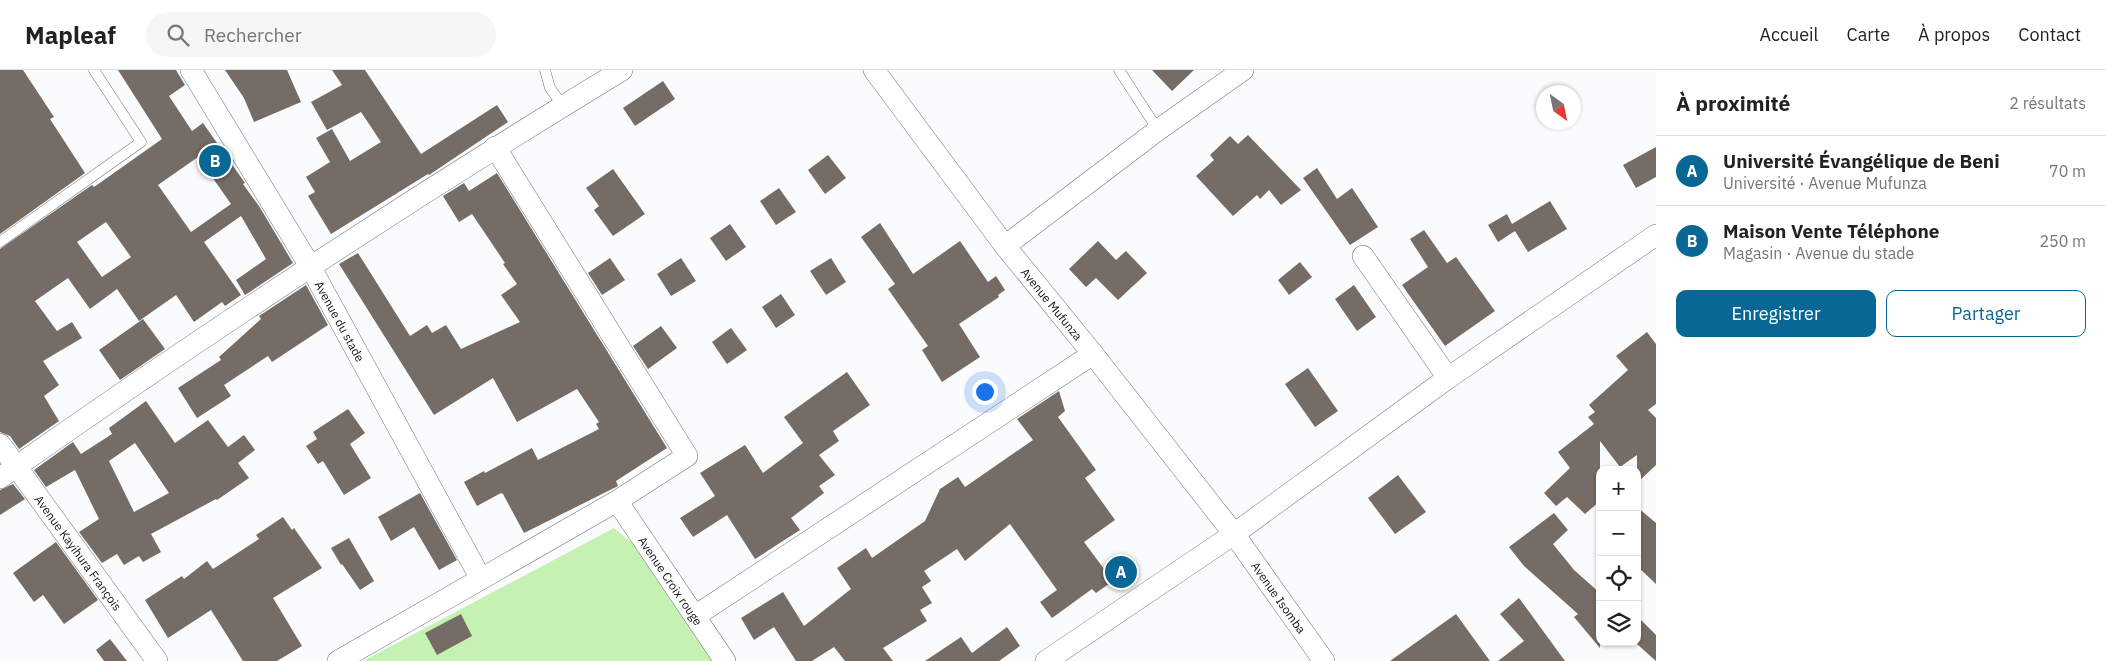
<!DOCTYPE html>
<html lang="fr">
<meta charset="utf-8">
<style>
:root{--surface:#fff;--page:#f6f6f6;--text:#222;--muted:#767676;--line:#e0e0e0;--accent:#096796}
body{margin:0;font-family:"IBM Plex Sans",sans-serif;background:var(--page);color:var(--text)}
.controls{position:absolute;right:15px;bottom:15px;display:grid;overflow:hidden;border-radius:10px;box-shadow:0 1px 4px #0004}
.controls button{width:45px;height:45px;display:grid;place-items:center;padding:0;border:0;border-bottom:1px solid var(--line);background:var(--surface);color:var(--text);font:25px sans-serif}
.compass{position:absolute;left:1536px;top:15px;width:45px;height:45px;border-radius:50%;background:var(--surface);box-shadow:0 1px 4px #0004;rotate:147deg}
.you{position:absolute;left:984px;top:321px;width:18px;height:18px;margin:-12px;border:4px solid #fff;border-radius:50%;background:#1a73e8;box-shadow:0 0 0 8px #1a73e833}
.badge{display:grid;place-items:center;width:32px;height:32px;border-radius:50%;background:var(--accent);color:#fff;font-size:16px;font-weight:700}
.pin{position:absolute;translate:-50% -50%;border:2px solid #fff;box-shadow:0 1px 5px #0006}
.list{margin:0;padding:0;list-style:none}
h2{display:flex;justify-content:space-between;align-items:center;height:65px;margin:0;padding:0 20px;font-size:21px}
h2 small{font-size:16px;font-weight:400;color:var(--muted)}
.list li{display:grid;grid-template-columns:32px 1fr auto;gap:15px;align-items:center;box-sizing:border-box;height:70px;padding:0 20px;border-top:1px solid var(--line)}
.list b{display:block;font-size:19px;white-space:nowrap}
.list p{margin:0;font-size:16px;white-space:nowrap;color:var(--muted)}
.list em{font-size:16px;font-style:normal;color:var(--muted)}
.actions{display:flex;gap:10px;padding:15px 20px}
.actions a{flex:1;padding:11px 0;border:1px solid var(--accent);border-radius:10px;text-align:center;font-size:18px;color:var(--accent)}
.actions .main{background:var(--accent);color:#fff}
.icon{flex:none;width:28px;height:28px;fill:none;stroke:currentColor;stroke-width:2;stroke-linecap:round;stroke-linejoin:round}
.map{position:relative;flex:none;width:1656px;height:591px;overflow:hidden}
header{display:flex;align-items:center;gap:30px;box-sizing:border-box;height:70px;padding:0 25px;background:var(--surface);border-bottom:1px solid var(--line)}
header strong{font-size:24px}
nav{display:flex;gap:28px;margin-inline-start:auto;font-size:18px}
.search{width:350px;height:45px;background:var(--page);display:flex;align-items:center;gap:12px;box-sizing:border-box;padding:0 18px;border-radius:28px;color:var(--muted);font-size:19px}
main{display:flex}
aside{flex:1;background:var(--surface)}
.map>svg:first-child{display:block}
.green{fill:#c5f2b3}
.building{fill:#766c66;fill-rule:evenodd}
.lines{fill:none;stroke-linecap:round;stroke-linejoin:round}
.service-casing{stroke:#6f777f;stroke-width:11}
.minor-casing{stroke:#6f777f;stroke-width:22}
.service{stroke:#fff;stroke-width:10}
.minor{stroke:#fff;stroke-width:21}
.labels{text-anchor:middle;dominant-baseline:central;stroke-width:4.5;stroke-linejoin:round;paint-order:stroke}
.street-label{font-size:12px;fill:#0f1215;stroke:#fafbfd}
</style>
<header>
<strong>Mapleaf</strong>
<div class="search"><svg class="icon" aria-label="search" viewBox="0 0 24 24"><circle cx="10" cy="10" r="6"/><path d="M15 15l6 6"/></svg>Rechercher</div>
<nav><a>Accueil</a><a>Carte</a><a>À propos</a><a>Contact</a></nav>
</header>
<main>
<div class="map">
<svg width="1656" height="591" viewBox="0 0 1656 591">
<rect width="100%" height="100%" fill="#fafbfd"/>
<path class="green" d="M614,458L643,482L715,591H363Z"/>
<g class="building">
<path d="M0,0H23L54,47L50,49L85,103L0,164Z"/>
<path d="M118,0H176L185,15L169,26L192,61L203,53L245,113L243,114L259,136L293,193L245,225L236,210L266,189L241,146L204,172L241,225L225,236L222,232L194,252L176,225L139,251L117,219L90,239L68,208L35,231L57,261L72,252L82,268L43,291L59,315L44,326L59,351L19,379L10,366L0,362V179L92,115L94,117L162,69ZM198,87L231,134L191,162L158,115ZM106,152L131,187L102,207L77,172Z"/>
<path d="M225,0H287L301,32L254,52L244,28Z"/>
<path d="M332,0H365L421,84L497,35L508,52L429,105L428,104L331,164L308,126L315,122L306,107L330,92L316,68L332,59L350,91L381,72L361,42L327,60L311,32L342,15Z"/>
<path d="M1152,0H1194L1172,21Z"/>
<path d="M663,11L675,29L635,56L623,38Z"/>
<path d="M1248,65L1301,120L1281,135L1269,120L1260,129L1257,125L1233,146L1196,106L1214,90L1210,85L1230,66L1238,74Z"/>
<path d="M1656,77V107L1636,118L1623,95Z"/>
<path d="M828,85L846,108L825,124L808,100Z"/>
<path d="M1317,98L1337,129L1352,118L1378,157L1350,175L1303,108Z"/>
<path d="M613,99L645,144L613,166L594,140L599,136L586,118Z"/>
<path d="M497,103L667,378L616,411L618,416L524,463L503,424L501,423L477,436L464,412L484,401L485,403L532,378L538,390L599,359L596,354L599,352L577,319L517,352L493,308L434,345L339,194L358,183L410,266L427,255L432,263L446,255L461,279L520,252L501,225L517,214L503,194L505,193L472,144L459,152L443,126L464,113L469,121Z"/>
<path d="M779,118L796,142L776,155L760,131Z"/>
<path d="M1550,131L1567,159L1528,182L1515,161L1498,172L1488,155L1507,144L1512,154Z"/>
<path d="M880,153L913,204L960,171L988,212L996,206L1005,220L998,225L999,227L959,254L980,287L942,312L922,280L928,276L888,219L895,214L861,167Z"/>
<path d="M730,154L746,177L726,191L710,168Z"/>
<path d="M1424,160L1447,193L1456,187L1495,241L1445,276L1402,215L1428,197L1410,169Z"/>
<path d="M1098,171L1116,190L1126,181L1147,203L1118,230L1096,208L1086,217L1069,199Z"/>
<path d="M610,188L625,210L602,225L588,203Z"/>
<path d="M681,188L696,211L671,226L657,204Z"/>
<path d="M831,188L846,212L826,225L810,201Z"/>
<path d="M1300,192L1312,207L1289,225L1278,210Z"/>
<path d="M306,215L328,255L272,292L268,286L224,315L231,326L197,348L178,318L221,290L219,287L261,249L259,246Z"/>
<path d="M1354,215L1376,247L1357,261L1335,229Z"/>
<path d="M781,224L795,245L776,258L762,237Z"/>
<path d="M143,249L165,279L120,310L99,280Z"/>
<path d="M661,256L677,278L648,299L633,276Z"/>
<path d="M731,258L747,280L727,294L712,272Z"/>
<path d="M1647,262L1656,274V334L1648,340L1656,348V395L1637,413V385L1620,397L1600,371V431L1585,444L1567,427L1556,436L1544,423L1570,398L1558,382L1594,354L1588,347L1595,342L1589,335L1628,300L1616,286Z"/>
<path d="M1308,298L1338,341L1315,357L1285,314Z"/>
<path d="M847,302L870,335L833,361L839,371L819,385L835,405L819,416L824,423L791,448L800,460L755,489L727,445L693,467L680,448L715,426L700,403L745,375L763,403L803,373L784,347Z"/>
<path d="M1059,321L1065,341L1058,347L1096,400L1085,408L1115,450L1084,472L1113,511L1096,523L1092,519L1052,548L1040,532L1057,520L1010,454L965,491L957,479L924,501L931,511L922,517L932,533L920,540L927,551L883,578L893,591H845L834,577L812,591H796L774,557L754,570L741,548L783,522L804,556L851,519L837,498L866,478L872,488L925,451L940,419L958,407L965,417L1033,370L1017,349Z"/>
<path d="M146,331L175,373L208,350L228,377L244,365L255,380L238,393L249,408L217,430L216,429L151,464L161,482L143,492L139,486L124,495L117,484L102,493L79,462L99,449L75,400L46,417L34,400L73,372L81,384L112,364L109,358ZM135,373L169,423L134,442L109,391Z"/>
<path d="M348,339L365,363L350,374L371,408L344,425L323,391L318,394L306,376L317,369L313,362Z"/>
<path d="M1398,405L1426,442L1395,464L1368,428Z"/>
<path d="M13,414L25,429L0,445V420Z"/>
<path d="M420,423L457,490L439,500L414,457L391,471L378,447Z"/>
<path d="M1637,437L1656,453V514L1637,496Z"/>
<path d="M1554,443L1568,460L1553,474L1574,500L1600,523V578L1574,547L1578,544L1524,496L1509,477Z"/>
<path d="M283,447L292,460L294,458L322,498L273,528L302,576L277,591H243L211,540L168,568L145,530L182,506L184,509L207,491L213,499L259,469L256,465Z"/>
<path d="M349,468L374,511L360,520L342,494L341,495L331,478Z"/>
<path d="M56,472L98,530L64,554L43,525L34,532L13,503Z"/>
<path d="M1519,528L1554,576L1565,591H1498L1524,571L1500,544Z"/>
<path d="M461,544L472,566L437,585L425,563Z"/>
<path d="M1456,544L1490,591H1390Z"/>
<path d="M1637,546L1656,565V591L1637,574Z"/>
<path d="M1007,557L1020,576L999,591H925L961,567L972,583Z"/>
<path d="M110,569L127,591H104L96,580Z"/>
</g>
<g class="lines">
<defs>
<g id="service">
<path d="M545,0L550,18L563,36"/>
<path d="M1119,0L1158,60"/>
<path d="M0,172L141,72L94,0"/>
</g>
<g id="minor">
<path id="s1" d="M191,0L310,196L481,509"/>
<path id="s2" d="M874,0L1005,176L1093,284L1234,464L1324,591"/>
<path d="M1005,176L1158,60L1243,0"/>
<path d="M1363,186L1448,308"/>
<path id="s3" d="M0,374L157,591"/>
<path d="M0,408C203,265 410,129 622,0"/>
<path id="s4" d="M617,431L725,591"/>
<path d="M695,546L1093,284"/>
<path d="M338,591L617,431L687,386L495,77"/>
<path d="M1046,591L1234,464L1448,308L1656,165"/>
</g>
</defs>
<use href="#service" class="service-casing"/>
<use href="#minor" class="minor-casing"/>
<use href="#service" class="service"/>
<use href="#minor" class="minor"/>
</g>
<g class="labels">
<g class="street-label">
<text stroke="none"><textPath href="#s2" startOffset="294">Avenue Mufunza</textPath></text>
<text stroke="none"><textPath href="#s1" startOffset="292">Avenue du stade</textPath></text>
<text stroke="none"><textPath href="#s3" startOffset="134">Avenue Kayihura François</textPath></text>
<text stroke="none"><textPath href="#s4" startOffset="96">Avenue Croix rouge</textPath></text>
<text stroke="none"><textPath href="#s2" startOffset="665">Avenue Isomba</textPath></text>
</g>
</g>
</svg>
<div class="controls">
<button>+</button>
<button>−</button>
<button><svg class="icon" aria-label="locate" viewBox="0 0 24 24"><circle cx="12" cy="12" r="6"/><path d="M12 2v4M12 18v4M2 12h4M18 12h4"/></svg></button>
<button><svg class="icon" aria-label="layers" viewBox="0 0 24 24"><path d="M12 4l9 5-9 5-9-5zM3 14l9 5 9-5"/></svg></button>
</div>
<svg class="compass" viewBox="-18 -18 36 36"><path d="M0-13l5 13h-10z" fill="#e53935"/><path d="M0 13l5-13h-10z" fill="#767676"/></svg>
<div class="you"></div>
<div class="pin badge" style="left:1121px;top:502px">A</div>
<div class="pin badge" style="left:215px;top:91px">B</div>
</div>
<aside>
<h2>À proximité<small>2 résultats</small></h2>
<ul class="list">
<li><span class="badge">A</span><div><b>Université Évangélique de Beni</b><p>Université · Avenue Mufunza</p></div><em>70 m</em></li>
<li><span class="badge">B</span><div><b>Maison Vente Téléphone</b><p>Magasin · Avenue du stade</p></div><em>250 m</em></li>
</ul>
<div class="actions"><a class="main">Enregistrer</a><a>Partager</a></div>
</aside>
</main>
